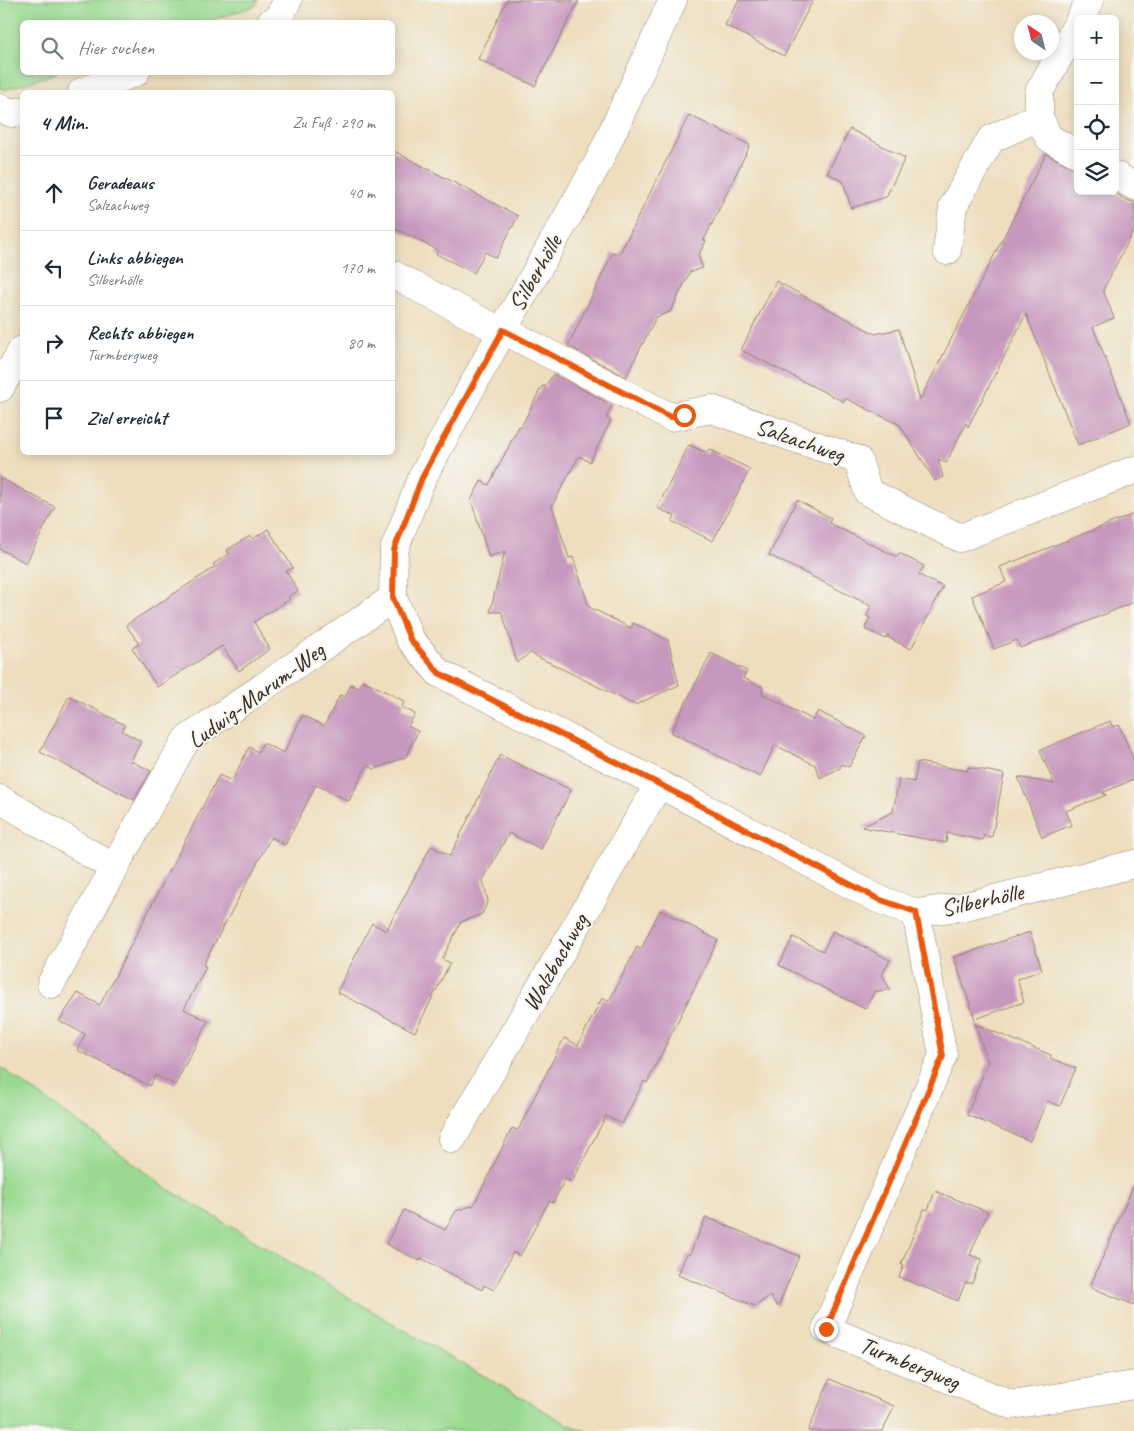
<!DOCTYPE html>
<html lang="de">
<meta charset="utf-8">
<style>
:root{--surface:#fff;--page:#f2f2f3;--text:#1f2937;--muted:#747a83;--line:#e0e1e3}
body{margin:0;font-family:Caveat,sans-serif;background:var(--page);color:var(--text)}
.controls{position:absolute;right:15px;top:15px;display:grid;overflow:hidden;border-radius:8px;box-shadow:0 2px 12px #0003}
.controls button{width:45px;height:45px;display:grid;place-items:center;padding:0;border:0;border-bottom:1px solid var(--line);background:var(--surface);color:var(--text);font:25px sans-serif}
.compass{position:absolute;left:1014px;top:15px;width:45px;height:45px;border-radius:50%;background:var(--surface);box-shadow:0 2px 12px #0003;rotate:325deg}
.stop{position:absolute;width:15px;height:15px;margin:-11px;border:4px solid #ea580c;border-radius:50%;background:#fff}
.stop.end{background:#ea580c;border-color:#fff;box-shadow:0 1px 5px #0008}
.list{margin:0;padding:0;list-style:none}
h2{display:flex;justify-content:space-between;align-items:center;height:65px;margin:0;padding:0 20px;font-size:21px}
h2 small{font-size:16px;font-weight:400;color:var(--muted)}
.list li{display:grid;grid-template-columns:32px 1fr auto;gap:15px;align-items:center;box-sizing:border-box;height:75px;padding:0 20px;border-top:1px solid var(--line)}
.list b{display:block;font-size:19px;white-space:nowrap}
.list p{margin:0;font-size:16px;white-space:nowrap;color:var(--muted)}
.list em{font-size:16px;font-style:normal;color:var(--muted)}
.icon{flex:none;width:28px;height:28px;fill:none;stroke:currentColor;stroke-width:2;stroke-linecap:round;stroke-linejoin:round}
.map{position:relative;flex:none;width:1134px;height:1431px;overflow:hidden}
.search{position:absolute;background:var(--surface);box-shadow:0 2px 12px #0003;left:20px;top:20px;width:375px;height:55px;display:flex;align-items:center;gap:12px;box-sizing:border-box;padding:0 18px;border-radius:8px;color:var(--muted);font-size:19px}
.panel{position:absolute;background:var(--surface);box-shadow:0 2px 12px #0003;left:20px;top:90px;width:375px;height:365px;border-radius:8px}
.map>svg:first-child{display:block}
.green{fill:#9ada90;stroke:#6a8257}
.building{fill:#c798bd}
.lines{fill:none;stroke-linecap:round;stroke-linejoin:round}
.minor-casing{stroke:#94846e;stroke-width:29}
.minor{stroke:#fff;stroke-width:28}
.route{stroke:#ea580c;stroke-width:6}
.labels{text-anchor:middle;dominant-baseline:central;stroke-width:4;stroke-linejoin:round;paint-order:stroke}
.street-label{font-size:24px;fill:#3b2a1e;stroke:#f6f6f2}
</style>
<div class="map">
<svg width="1134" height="1431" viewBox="0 0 1134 1431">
<rect width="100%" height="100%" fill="#f6f6f2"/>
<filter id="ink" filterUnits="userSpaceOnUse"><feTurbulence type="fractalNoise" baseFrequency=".02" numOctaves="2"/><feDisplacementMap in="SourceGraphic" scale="10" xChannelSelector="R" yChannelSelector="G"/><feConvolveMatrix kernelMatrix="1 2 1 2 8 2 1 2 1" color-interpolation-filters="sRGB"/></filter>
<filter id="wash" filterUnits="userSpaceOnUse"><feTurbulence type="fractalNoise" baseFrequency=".0096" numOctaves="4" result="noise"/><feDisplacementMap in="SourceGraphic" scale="20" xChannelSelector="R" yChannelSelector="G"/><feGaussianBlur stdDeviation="1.12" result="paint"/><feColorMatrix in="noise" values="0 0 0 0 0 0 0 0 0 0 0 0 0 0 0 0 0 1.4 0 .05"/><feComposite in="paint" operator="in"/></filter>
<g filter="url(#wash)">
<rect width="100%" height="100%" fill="#eedebe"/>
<g class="green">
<path d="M0,0H258L255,6L206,22H22V72L57,73L4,90L0,88Z"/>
<path d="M0,1067L100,1138L163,1186L392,1323L567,1424L586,1431H0Z"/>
</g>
<g id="blocks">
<g class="building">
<path d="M507,0H579L535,86L478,59Z"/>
<path d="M739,0H813L784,56L725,25Z"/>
<path d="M689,115L750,145L704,240L706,241L698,256L703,268L690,272L670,312L656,317L626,377L568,346L613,252L619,255Z"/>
<path d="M850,129L905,158L886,197L851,208L843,181L827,173Z"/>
<path d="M392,150L518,216L496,258L485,252L474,273L436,254L438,250L392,227Z"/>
<path d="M1046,154L1078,170V191H1112L1126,200L1134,202V230L1103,290L1114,318L1093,327L1131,423L1078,445L1026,314L968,427L966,423L946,463L938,459L943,477L935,481L900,425L845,398L844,402L741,350L776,281L875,334L899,329L920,400Z"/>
<path d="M553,374L612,405L606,418L611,420L590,462L579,456L552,506L569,558L573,557L589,607L631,628L633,623L668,640L679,685L635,705L530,653L517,663L502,612H490L505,551L489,557L471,500L481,481L489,485L519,426L521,427L542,386L545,387Z"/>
<path d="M689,445L707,453L709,449L750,469L713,541L672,521L675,516L657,508Z"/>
<path d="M0,478L55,507L26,563L0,549Z"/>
<path d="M797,500L831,518L829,523L897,557L899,553L924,566L919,575L943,587L911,649L889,638L888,635L886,639L865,629L870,618L867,616L871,606L769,555Z"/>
<path d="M1134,514V602L1050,637L1020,648L1017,640L994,649L972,596L1006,582L1000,567Z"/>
<path d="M268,529L293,568L286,571L298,591L288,597L290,599L254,622L270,649L239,671L222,646L157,687L132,648L139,644L126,625L215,567L213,564L229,554L227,550L250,536L253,539Z"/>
<path d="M711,653L747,671L743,678L762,687L763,694L813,720L818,711L866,736L849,767L842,764L840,768L820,778L815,765L775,745L760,777L671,732Z"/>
<path d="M363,680L404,701L402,707L415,714L408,726L418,731L406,757L374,769L367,765L349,801L316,785L285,845L271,837L203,965L206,967L184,1009L208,1021L175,1085L155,1075L150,1086L77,1050L85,1034L59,1021L78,993L100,1005L219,775L232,781L249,747L258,752L263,743L284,753L303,715L324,726L340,695L345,697L351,684L359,688Z"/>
<path d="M69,696L125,725L122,731L141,741L131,761L151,771L134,800L40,752Z"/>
<path d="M1110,721L1113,727L1119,725L1134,760V779L1102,793L1106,795L1066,811L1072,825L1042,837L1018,777L1054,784L1040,750Z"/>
<path d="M500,755L571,790L541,849L509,833L483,880L488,901L482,914L461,922L442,959L450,963L415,1032L337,992L372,923L386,931L431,846L450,856Z"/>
<path d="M918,762L968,771V767L1004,774L992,837L984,835L983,840L947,833L946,843L862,827L893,812L899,779L914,782Z"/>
<path d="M660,910L718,940L647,1083L644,1081L622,1124L606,1116L572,1182L565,1179L553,1203L549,1201L520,1256L513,1252L494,1290L484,1285L482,1290L421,1258L420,1261L386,1244L404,1210L445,1230L456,1211L474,1205L512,1128L518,1130L564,1038L578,1045L602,998L609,1001L637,947L641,949Z"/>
<path d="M833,931L890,960L882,975L890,989L874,992L865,1009L779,965L793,937L823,951Z"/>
<path d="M1030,932L1042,970L1017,979L1024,1002L975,1019L954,957Z"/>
<path d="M975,1024L1051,1055L1050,1058L1076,1068L1060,1106L1047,1101L1030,1141L967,1115L988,1062Z"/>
<path d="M1134,1184V1305L1090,1287Z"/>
<path d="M935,1191L988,1212L970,1255L982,1259L972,1283H965L958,1301L899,1277L904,1265H901L924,1209L928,1210Z"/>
<path d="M706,1217L799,1256L778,1307L770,1296L755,1306L678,1275L686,1255L690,1254Z"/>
<path d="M830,1379L894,1406L883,1431H808Z"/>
</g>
</g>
</g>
<g filter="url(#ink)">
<use href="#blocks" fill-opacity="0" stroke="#94846e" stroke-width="1"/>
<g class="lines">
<defs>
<g id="minor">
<path d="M673,0L599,161L503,330L422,478L394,550L393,598L410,639L439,673L659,784L878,899L916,913L966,906L1134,864"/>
<path d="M1080,19L1090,0"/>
<path d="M271,22L277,20L288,0"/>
<path d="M1078,23L1039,92V117L1049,138L1078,154"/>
<path d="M82,92L136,72"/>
<path d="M0,108L12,113L22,111"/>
<path d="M1115,175L1134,186"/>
<path d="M947,251L953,206L991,139L1039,117"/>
<path d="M392,274L502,332"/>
<path d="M503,330L670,417L711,409L858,460L868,492L960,538L1134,470"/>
<path d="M0,388L22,350"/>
<path d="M0,799L114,868"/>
<path d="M916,913L943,1055L826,1329L1012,1405L1134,1385"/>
<path d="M51,984L114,868L186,740L393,598"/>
<path d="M452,1139L659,784"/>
</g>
</defs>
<use href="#minor" class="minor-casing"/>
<use href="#minor" class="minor"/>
</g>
</g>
<g class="lines" filter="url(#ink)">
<path class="route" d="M684,415L670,417L503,330L422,478L394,550L393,598L410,639L439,673L659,784L878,899L916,912L943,1056L826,1329"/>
</g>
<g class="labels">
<g class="street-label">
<text transform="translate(535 273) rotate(-60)">Silberhölle</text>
<text transform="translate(800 440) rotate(19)">Salzachweg</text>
<text transform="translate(256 695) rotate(-36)">Ludwig-Marum-Weg</text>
<text transform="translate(982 900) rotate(-12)">Silberhölle</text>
<text transform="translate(555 962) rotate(-60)">Walzbachweg</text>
<text transform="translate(910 1363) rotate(22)">Turmbergweg</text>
</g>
</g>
</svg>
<div class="controls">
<button>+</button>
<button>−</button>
<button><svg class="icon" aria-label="locate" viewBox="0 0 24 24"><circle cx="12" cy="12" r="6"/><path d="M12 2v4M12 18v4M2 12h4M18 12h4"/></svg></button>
<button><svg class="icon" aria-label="layers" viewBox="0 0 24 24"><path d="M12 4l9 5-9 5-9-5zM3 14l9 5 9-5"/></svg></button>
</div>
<svg class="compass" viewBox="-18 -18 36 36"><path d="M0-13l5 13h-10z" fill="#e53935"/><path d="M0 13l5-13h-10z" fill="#747a83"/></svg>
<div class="stop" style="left:684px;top:415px"></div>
<div class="stop end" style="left:826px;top:1329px"></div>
<div class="search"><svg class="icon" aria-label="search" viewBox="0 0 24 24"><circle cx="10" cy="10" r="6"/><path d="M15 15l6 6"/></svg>Hier suchen</div>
<section class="panel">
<h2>4 Min.<small>Zu Fuß · 290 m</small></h2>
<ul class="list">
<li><svg class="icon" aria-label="ahead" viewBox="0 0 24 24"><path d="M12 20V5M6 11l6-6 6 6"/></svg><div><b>Geradeaus</b><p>Salzachweg</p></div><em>40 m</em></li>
<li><svg class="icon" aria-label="left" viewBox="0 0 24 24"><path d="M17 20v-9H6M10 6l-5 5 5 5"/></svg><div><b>Links abbiegen</b><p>Silberhölle</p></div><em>170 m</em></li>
<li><svg class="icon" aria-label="right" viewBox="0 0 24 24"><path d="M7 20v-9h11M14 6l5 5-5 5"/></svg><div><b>Rechts abbiegen</b><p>Turmbergweg</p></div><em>80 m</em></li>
<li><svg class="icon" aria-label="arrive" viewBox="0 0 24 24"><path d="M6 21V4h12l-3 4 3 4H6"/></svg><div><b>Ziel erreicht</b></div></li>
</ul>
</section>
</div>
